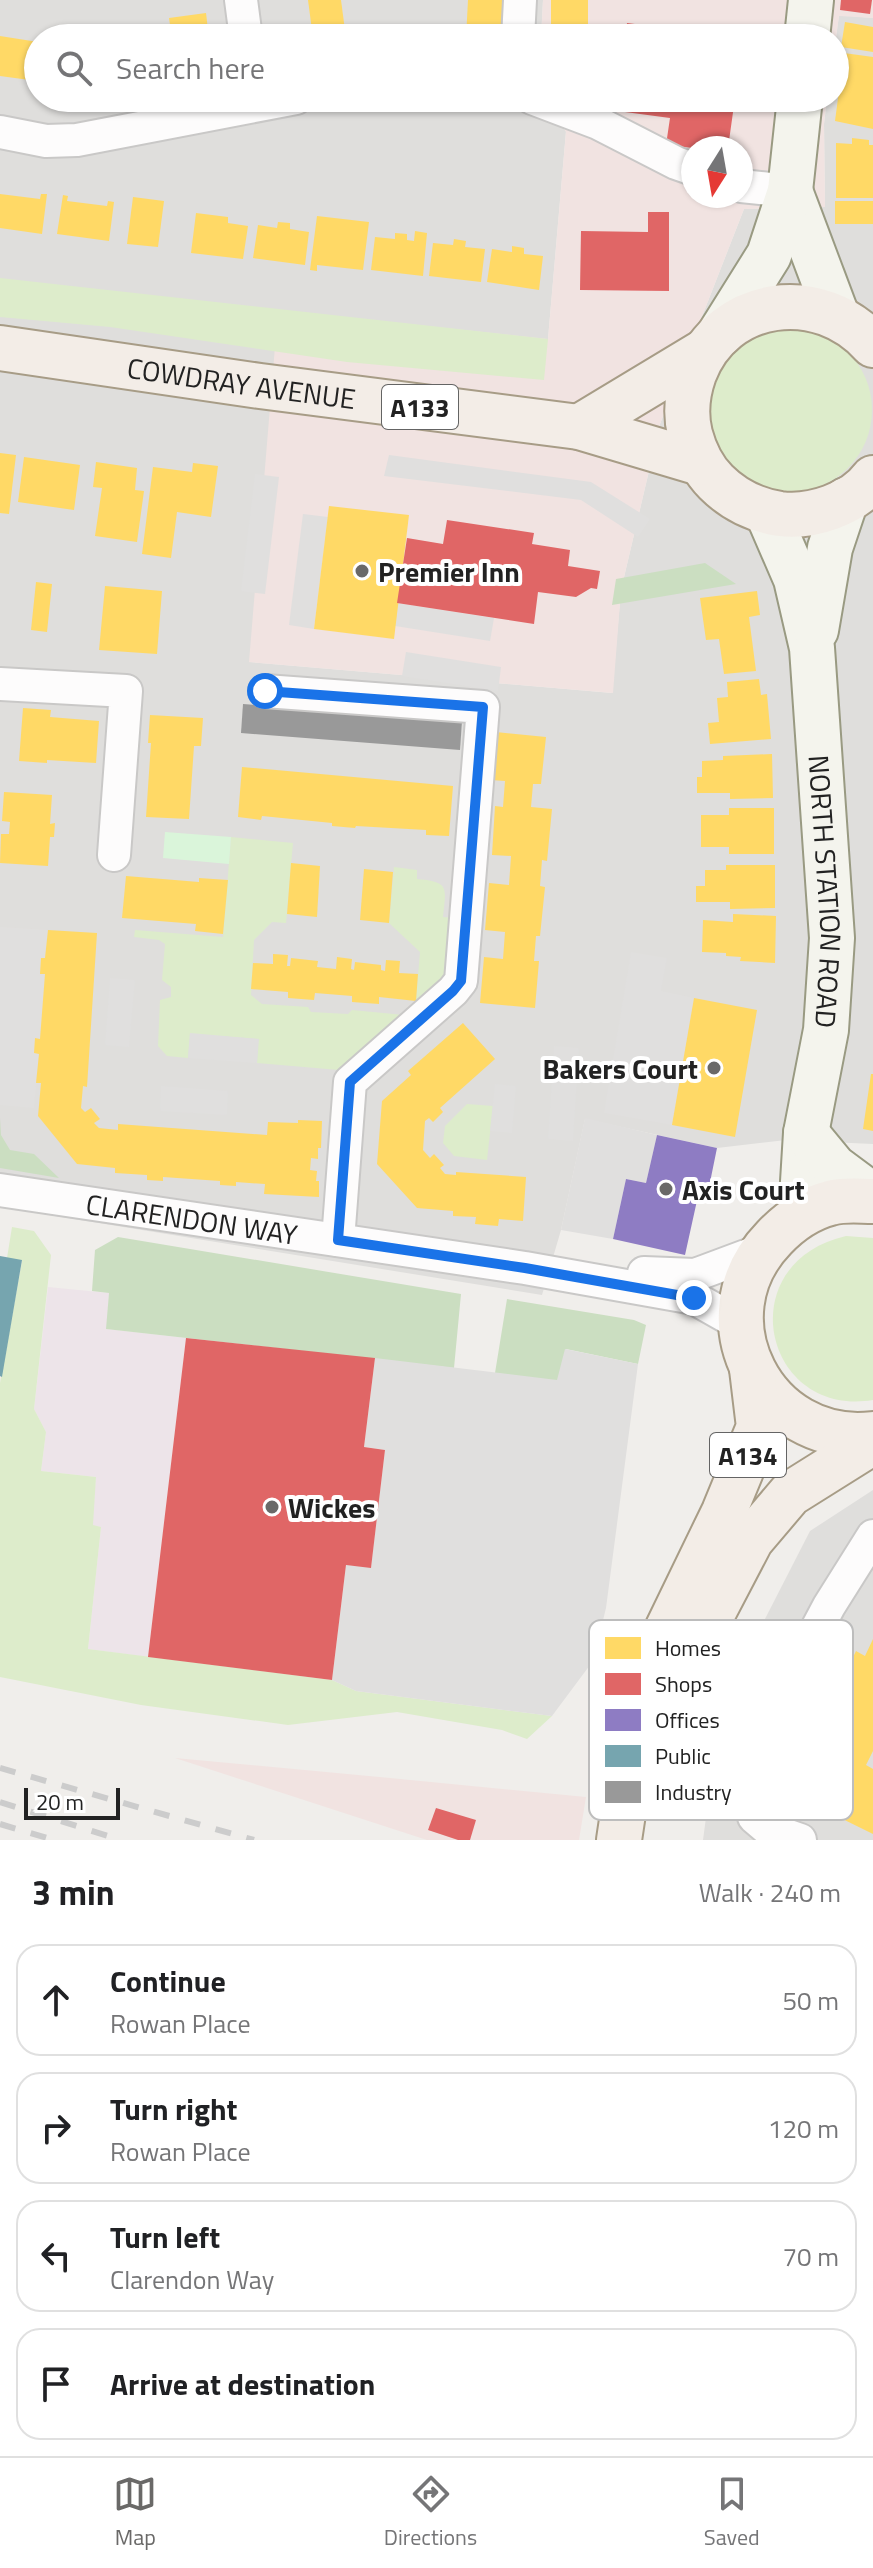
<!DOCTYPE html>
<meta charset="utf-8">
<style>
:root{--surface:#fff;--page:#f2f2f2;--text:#202124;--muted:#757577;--line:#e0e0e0;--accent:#6a6968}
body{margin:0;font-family:"Titillium Web",sans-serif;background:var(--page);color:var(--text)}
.compass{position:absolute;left:681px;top:136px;width:72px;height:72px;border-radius:50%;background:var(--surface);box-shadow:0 2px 6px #0004;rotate:191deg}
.scale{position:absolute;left:24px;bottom:20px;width:96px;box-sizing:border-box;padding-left:8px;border:4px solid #222;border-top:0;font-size:22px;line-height:28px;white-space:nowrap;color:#222;-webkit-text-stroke:6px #fff;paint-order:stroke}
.stop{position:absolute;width:24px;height:24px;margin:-18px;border:6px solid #1a73e8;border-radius:50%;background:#fff}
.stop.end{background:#1a73e8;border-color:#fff;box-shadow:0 2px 8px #0008}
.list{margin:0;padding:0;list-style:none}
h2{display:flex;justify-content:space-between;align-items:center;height:104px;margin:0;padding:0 32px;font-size:34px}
h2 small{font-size:26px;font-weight:400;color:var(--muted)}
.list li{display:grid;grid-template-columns:52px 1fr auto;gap:24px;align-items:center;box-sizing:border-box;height:112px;margin:0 16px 16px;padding:0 16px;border:2px solid var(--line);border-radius:24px}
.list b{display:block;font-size:30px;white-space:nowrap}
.list p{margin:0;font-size:26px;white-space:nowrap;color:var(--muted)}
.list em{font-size:26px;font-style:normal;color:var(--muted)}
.icon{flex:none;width:44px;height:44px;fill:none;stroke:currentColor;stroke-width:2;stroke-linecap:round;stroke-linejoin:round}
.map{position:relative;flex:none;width:873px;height:1840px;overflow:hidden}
.search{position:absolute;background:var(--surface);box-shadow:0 2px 6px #0004;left:24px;right:24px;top:24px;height:88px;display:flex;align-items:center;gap:20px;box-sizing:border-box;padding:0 28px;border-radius:44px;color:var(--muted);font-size:30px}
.sheet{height:616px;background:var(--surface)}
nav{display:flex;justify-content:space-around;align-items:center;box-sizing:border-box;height:112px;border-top:2px solid var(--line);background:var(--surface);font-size:22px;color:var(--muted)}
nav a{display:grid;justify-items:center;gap:4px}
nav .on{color:var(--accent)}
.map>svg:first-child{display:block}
.residential{fill:#dfdedc}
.commercial{fill:#f1e3e1;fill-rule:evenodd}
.industrial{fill:#ede4e9}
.grass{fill:#ddeccb}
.forest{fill:#cbdec1}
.park{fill:#daf5da}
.parking{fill:#e0dfde}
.homes{fill:#ffd966}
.shops{fill:#e06666}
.offices{fill:#8e7cc3}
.public{fill:#76a5af}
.industry{fill:#999}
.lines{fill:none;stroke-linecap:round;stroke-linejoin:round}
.street-casing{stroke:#c9c8c7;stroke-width:36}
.secondary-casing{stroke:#999a82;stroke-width:48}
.primary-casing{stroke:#a79c86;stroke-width:48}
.street{stroke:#fdfcfc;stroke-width:32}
.secondary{stroke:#f4f4ed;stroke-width:44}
.primary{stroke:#f3ede7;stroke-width:44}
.rail{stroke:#ccc;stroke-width:6;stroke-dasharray:16 16;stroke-linecap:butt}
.route{stroke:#1a73e8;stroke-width:10}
.poi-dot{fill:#6a6968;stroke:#fff;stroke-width:3}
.labels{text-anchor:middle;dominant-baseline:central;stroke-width:8;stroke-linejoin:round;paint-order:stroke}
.shield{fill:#fff;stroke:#646464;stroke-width:2}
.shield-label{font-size:26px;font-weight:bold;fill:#222}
.street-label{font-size:28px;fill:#222;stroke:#fff}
.poi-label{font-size:28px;font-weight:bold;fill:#222;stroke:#fff;text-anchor:start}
.key{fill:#fff;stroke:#bdbdbd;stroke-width:2}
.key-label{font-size:22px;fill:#222}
</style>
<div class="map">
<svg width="873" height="1840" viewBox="0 0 873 1840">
<rect width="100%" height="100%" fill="#f0eeeb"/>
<g class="residential">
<path d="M0,0H543L541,38H38V98H541L566,131L548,339L249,662L612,693L621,590L660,424L744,209L825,207L824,124L827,98H835V45L839,15L873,18V1144L786,1140L717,1148L585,1119L561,1230L542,1295L0,1207Z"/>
<path d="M873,1490V1840H703L721,1705L810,1531Z"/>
</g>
<g class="commercial">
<path d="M543,0H873V18L839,16L835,45V38H541Z"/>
<path d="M541,98H827L824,124L825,207L744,209L660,424L621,590L613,693L249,662L278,310L548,339L566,132ZM693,148H741V196H693Z"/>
<path d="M175,1758L390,1778L586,1797L579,1840H427Z"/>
</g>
<path class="industrial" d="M48,1287L109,1293L107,1329L186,1338L148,1657L88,1649L101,1527L92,1526L96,1477L41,1471L46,1432L34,1409Z"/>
<g class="grass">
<path d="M0,278L548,339L544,380L347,362L110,327L0,317Z"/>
<circle cx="790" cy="410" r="82"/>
<path d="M231,837L293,843L286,923L272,922L254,940L251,995L262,1004L308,1007L311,1012L348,1014L352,1010L404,1015L415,1005L416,1000L420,952L389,923L394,867L417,870V879C450,882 446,887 443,917L454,918L448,974L350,1065L339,1070L257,1063L258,1039L190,1034L188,1058L167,1056L158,1046L160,1000L171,997V987L162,980L165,944L159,940L134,937L135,930L223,937Z"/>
<path d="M467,1104L493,1106L487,1160L454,1156L443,1143L445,1126Z"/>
<path d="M12,1227L34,1231L51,1255L34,1409L46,1432L41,1471L96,1477L93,1525L101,1527L88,1649L332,1680L356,1691L552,1716L527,1739L502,1730L397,1712L288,1725L141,1705L0,1677V1383L22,1261L7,1258Z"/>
<path d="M846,1236L873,1238V1400C763,1418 729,1263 846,1236Z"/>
</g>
<g class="forest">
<path d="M705,563L736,584L612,605L616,579Z"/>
<path d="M0,1118L1,1135L10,1150L34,1154L59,1178L0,1168Z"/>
<path d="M118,1237L461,1294L454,1368L106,1329L109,1293L92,1291L95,1250Z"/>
<path d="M507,1299L634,1320L646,1325L638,1364L566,1349L558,1381L495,1373Z"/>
</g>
<path class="park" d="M165,832L231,837L229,864L163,858Z"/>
<g class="parking">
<path d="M389,455L591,482L650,519L638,537L581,500L384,476Z"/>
<path d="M255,474L279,477L265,594L241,591Z"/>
<path d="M303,514L328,517L314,629L289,625Z"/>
<path d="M397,603L494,618L490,641L395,626Z"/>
<path d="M406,652L501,667L498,691L402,676Z"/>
<path d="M0,927L48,930L45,958L40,973L45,974L40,1039H35L39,1054L34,1108L0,1105Z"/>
<path d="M631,952L667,958L661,991L694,998L672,1125L604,1113Z"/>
<path d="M110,978L135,980L129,1047L105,1045Z"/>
<path d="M190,1033L259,1039L257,1063L188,1058Z"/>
<path d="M554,1046L579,1048L573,1141L548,1139Z"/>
<path d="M495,1084L516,1086L512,1133L490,1131Z"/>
<path d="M161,1086L228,1091L227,1115L160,1111Z"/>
<path d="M585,1118L657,1135L646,1183L626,1179L613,1239L561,1230Z"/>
<path d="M565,1349L638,1364L606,1608L593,1661L552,1716L356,1691L332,1680L346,1565L371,1567L385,1450L364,1447L375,1358L557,1380Z"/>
</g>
<g class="homes">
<path d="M308,0H341L346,38H313Z"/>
<path d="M468,0H505L503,38H466Z"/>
<rect x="551" y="0" width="37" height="32"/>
<path d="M206,13L209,38H172L169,18Z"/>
<path d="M845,22L873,27V52L841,47Z"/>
<path d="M0,36L38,42L37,81L0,76Z"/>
<path d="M844,53L873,57V129L835,121Z"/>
<path d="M852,138L869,140V145H873V198H836V143L852,144Z"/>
<path d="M0,194L40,199L41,194H47L42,234L0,228Z"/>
<path d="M63,195L68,196L67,201L107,206L108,201L114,202L109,241L57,234Z"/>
<path d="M133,197L164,201L158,247L127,244Z"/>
<rect x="835" y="201" width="38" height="23"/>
<path d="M196,213L228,217V223L248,226L243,259L191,253Z"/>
<path d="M317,216L369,222L363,270L317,265V271L310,270Z"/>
<path d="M278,222L290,223V229L309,232L305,265L253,258L258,225L277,228Z"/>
<path d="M415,231L427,233L423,276L371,270L375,237L395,239V233L407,234V240L414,241Z"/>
<path d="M454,239L466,241L465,247L485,249L481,282L429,276L433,243L453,245Z"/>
<path d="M512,246L524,248V254L543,256L539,290L487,282L492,249L512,252Z"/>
<path d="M0,453L16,455L9,514L0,513Z"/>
<path d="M24,457L80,465L74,510L18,502Z"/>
<path d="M96,462L137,468L135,490L144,491L137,542L95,536L102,488L93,487Z"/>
<path d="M193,463L218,466L211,517L177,512L171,558L142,554L153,467L192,472Z"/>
<path d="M329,506L409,515L394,639L314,629Z"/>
<path d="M36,582L52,584L47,632L31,630Z"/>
<path d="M105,586L162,591L157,654L99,650Z"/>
<path d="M757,591L760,615L749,617L756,671L724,674L719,639L706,640L700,598Z"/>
<path d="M759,679L761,695L767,694L771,739L710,744L708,723L719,722L717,698L728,697L727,682Z"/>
<path d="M23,708L51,710L50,717L99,721L96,763L47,760V763L19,761Z"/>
<path d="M150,715L203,718L201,746H194L189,819L146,817L151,743H148Z"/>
<path d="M496,732L546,737L541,784H533L531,807L552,809L547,861L542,860L540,886L545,887L540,936H536L534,961H539L535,1008L480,1003L484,957L503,959L505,932L485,930L489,883L509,885L511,856L492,855L495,806L503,807L505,781L491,780Z"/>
<path d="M772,754L773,798L730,799V793H697V777H702V761L723,760V756Z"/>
<path d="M242,767L453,786L449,836L426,835V830L356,826L355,828L332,826V823L262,816L261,820L238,817Z"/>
<path d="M4,792L52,795L50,824L55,823L54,837H50L48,866L0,863L1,834H9L10,822L2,821Z"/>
<path d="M729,808H774V854H729V847H701V815H729Z"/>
<path d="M291,863L320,866L317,917L287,914Z"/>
<path d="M726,865H775V908L730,909V902H696V886H705V870H726Z"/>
<path d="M364,869L393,872L389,923L360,920Z"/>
<path d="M126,876L199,882V878L228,880L223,934L195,931L196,924L122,918Z"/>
<path d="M733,914L776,916L775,963L740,961L741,957L726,956V953L702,952L703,920L733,922Z"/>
<path d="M48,930L97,933L87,1087L83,1086L81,1108L85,1112L91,1108L100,1119L94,1123L99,1128L118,1130V1124L267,1135L268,1122L298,1123V1120L322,1121L321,1148H318V1159L311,1158L310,1170L317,1171L316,1181H319V1197L264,1194L265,1184L236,1182V1186L220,1185V1181L163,1177V1181L147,1180V1175L115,1173V1168L77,1164L38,1116L41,1083H36L39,1054L34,1053L35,1038L40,1039L45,974H40L41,958H45Z"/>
<path d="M273,954L288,955L287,966H290L291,958L318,961L317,967L336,969L337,957L352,959L351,969L354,970L355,962L381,965V970L385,971L386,960L400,961L399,973L418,974L416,1001L379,997V1004L352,1002V996L315,993L314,1000L288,998V992L251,989L253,963L273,964Z"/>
<path d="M694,998L757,1010L735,1137L672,1125Z"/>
<path d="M463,1023L495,1059L440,1108L443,1112L433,1122L429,1118L425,1121L423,1150L430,1158L434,1154L444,1165L440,1168L445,1174L456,1175V1172L526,1177L523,1221L499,1219L498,1226L475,1224L476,1217L453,1216V1211L417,1208L377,1164L382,1101L411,1075L408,1071Z"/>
<path d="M871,1074H873V1131L863,1129Z"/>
<path d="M873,1639V1751L866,1765L873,1769V1834L808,1802L833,1750L813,1740L856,1651L865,1656Z"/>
</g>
<g class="shops">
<path d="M841,0H872L870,14L840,10Z"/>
<path d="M627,23L728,36L727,38H625Z"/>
<path d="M596,98H735L728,148H693L666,145L670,118L595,108Z"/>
<path d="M648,212H669V291L580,290L581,231L648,232Z"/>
<path d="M447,520L534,533L532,544L570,550L568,566L600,571L597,589L591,588L576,597L538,592L534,624L397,603L407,538L443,544Z"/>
<path d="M186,1338L375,1358L364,1447L385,1450L371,1568L346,1565L332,1680L148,1657Z"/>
<path d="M436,1808L476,1820L470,1840H458L428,1830Z"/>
</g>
<path class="offices" d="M657,1135L717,1148L707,1197L698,1196L685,1255L613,1239L626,1179L646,1183Z"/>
<path class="public" d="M0,1256L22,1260L2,1377L0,1376Z"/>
<path class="industry" d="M243,704L462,721L460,750L241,733Z"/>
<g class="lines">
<defs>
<g id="street">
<path d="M241,0L246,38"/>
<path d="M518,38L520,0"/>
<path d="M532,98L598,123L676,163L693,169"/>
<path d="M0,132L46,141L77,140L296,98"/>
<path d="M741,186L790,191"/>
<path d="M0,684L126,691L114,855"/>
<path d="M265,691L483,707L461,981L453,991L350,1082L338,1240"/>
<path id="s1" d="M0,1190L525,1268L694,1298L740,1324"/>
<path d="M644,1273L695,1275L762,1250"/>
<path d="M800,1840L768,1829L754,1817L748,1794L750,1773L769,1719L829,1606L873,1536"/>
</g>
<g id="secondary">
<path d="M807,38L811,0"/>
<path d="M790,191L837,316"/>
<path d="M719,335L769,255L790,191L800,98"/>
<path id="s2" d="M767,512L796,579L812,648L832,938L826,1030L806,1133L801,1214"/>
<path d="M816,630L830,548L846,500"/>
<path d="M806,1133L834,1167L873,1196"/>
</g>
<g id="primary">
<path d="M873,345C820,285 723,297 694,374C687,394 685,414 690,434C695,453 702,468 716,482C734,500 754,510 780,514C812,518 854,504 873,478"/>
<path id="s3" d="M0,348L260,386L579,427L700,463"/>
<path d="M579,427L705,351"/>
<path d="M873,1201C859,1201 844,1199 830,1203C807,1209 790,1221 774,1238C697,1317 764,1447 873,1434"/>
<path d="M657,1784L667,1726L685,1673L694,1649L751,1540L790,1494L873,1442"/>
<path d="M619,1840L638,1714L660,1644L724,1512L759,1427L752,1369"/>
</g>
</defs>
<use href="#street" class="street-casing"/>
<use href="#secondary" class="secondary-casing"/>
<use href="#primary" class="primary-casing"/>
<use href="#street" class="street"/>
<use href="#secondary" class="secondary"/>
<use href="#primary" class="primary"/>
<g class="rail">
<path d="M0,1768L254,1840"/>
<path d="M0,1802L121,1840"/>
<path d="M0,1824L54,1840"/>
</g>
</g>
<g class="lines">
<path class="route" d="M265,691L483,707L461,981L453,991L350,1082L338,1240L525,1268L694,1298"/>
</g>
<g class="poi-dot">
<circle cx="362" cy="571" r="8"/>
<circle cx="714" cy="1068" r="8"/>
<circle cx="666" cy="1189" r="8"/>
<circle cx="272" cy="1507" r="8"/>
</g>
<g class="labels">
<g class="shield">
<rect x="382" y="385" width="76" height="44" rx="6"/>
<rect x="710" y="1433" width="76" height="44" rx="6"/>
</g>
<g class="shield-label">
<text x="420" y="407">A133</text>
<text x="748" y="1455">A134</text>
</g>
<g class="street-label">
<text stroke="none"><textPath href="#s3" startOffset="244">COWDRAY AVENUE</textPath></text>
<text stroke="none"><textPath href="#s2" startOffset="388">NORTH STATION ROAD</textPath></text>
<text stroke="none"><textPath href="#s1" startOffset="194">CLARENDON WAY</textPath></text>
</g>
<g class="poi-label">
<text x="378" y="571">Premier Inn</text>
<text x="698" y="1068" text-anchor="end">Bakers Court</text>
<text x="682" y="1189">Axis Court</text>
<text x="288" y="1507">Wickes</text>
</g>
</g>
<rect x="589" y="1620" width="264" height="200" rx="12" class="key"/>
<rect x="605" y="1637" width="36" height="22" fill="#ffd966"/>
<rect x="605" y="1673" width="36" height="22" fill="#e06666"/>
<rect x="605" y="1709" width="36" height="22" fill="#8e7cc3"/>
<rect x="605" y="1745" width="36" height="22" fill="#76a5af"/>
<rect x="605" y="1781" width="36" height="22" fill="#999"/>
<g class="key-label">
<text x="655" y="1656">Homes</text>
<text x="655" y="1692">Shops</text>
<text x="655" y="1728">Offices</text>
<text x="655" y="1764">Public</text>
<text x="655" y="1800">Industry</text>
</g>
</svg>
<svg class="compass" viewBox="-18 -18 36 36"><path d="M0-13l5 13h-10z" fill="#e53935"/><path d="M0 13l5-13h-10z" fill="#757577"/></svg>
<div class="scale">20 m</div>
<div class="stop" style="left:265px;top:691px"></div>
<div class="stop end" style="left:694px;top:1298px"></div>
<div class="search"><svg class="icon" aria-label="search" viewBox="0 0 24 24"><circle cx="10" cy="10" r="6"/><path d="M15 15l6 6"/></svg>Search here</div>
</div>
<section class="sheet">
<h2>3 min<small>Walk · 240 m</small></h2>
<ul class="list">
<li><svg class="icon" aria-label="ahead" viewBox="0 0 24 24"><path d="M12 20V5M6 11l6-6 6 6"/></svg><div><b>Continue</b><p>Rowan Place</p></div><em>50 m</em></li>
<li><svg class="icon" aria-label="right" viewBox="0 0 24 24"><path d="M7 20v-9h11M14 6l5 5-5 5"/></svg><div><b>Turn right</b><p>Rowan Place</p></div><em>120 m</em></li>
<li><svg class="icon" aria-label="left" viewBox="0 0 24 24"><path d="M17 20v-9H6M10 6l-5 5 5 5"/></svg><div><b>Turn left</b><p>Clarendon Way</p></div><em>70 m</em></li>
<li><svg class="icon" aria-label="arrive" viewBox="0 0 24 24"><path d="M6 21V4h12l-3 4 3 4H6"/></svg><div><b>Arrive at destination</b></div></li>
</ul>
</section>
<nav>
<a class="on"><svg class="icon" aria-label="map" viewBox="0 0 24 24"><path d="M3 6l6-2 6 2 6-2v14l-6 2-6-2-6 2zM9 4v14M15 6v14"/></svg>Map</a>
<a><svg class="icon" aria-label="directions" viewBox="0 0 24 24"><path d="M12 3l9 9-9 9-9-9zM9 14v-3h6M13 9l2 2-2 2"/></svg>Directions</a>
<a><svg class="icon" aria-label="saved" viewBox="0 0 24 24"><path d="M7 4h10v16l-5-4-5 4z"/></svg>Saved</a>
</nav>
